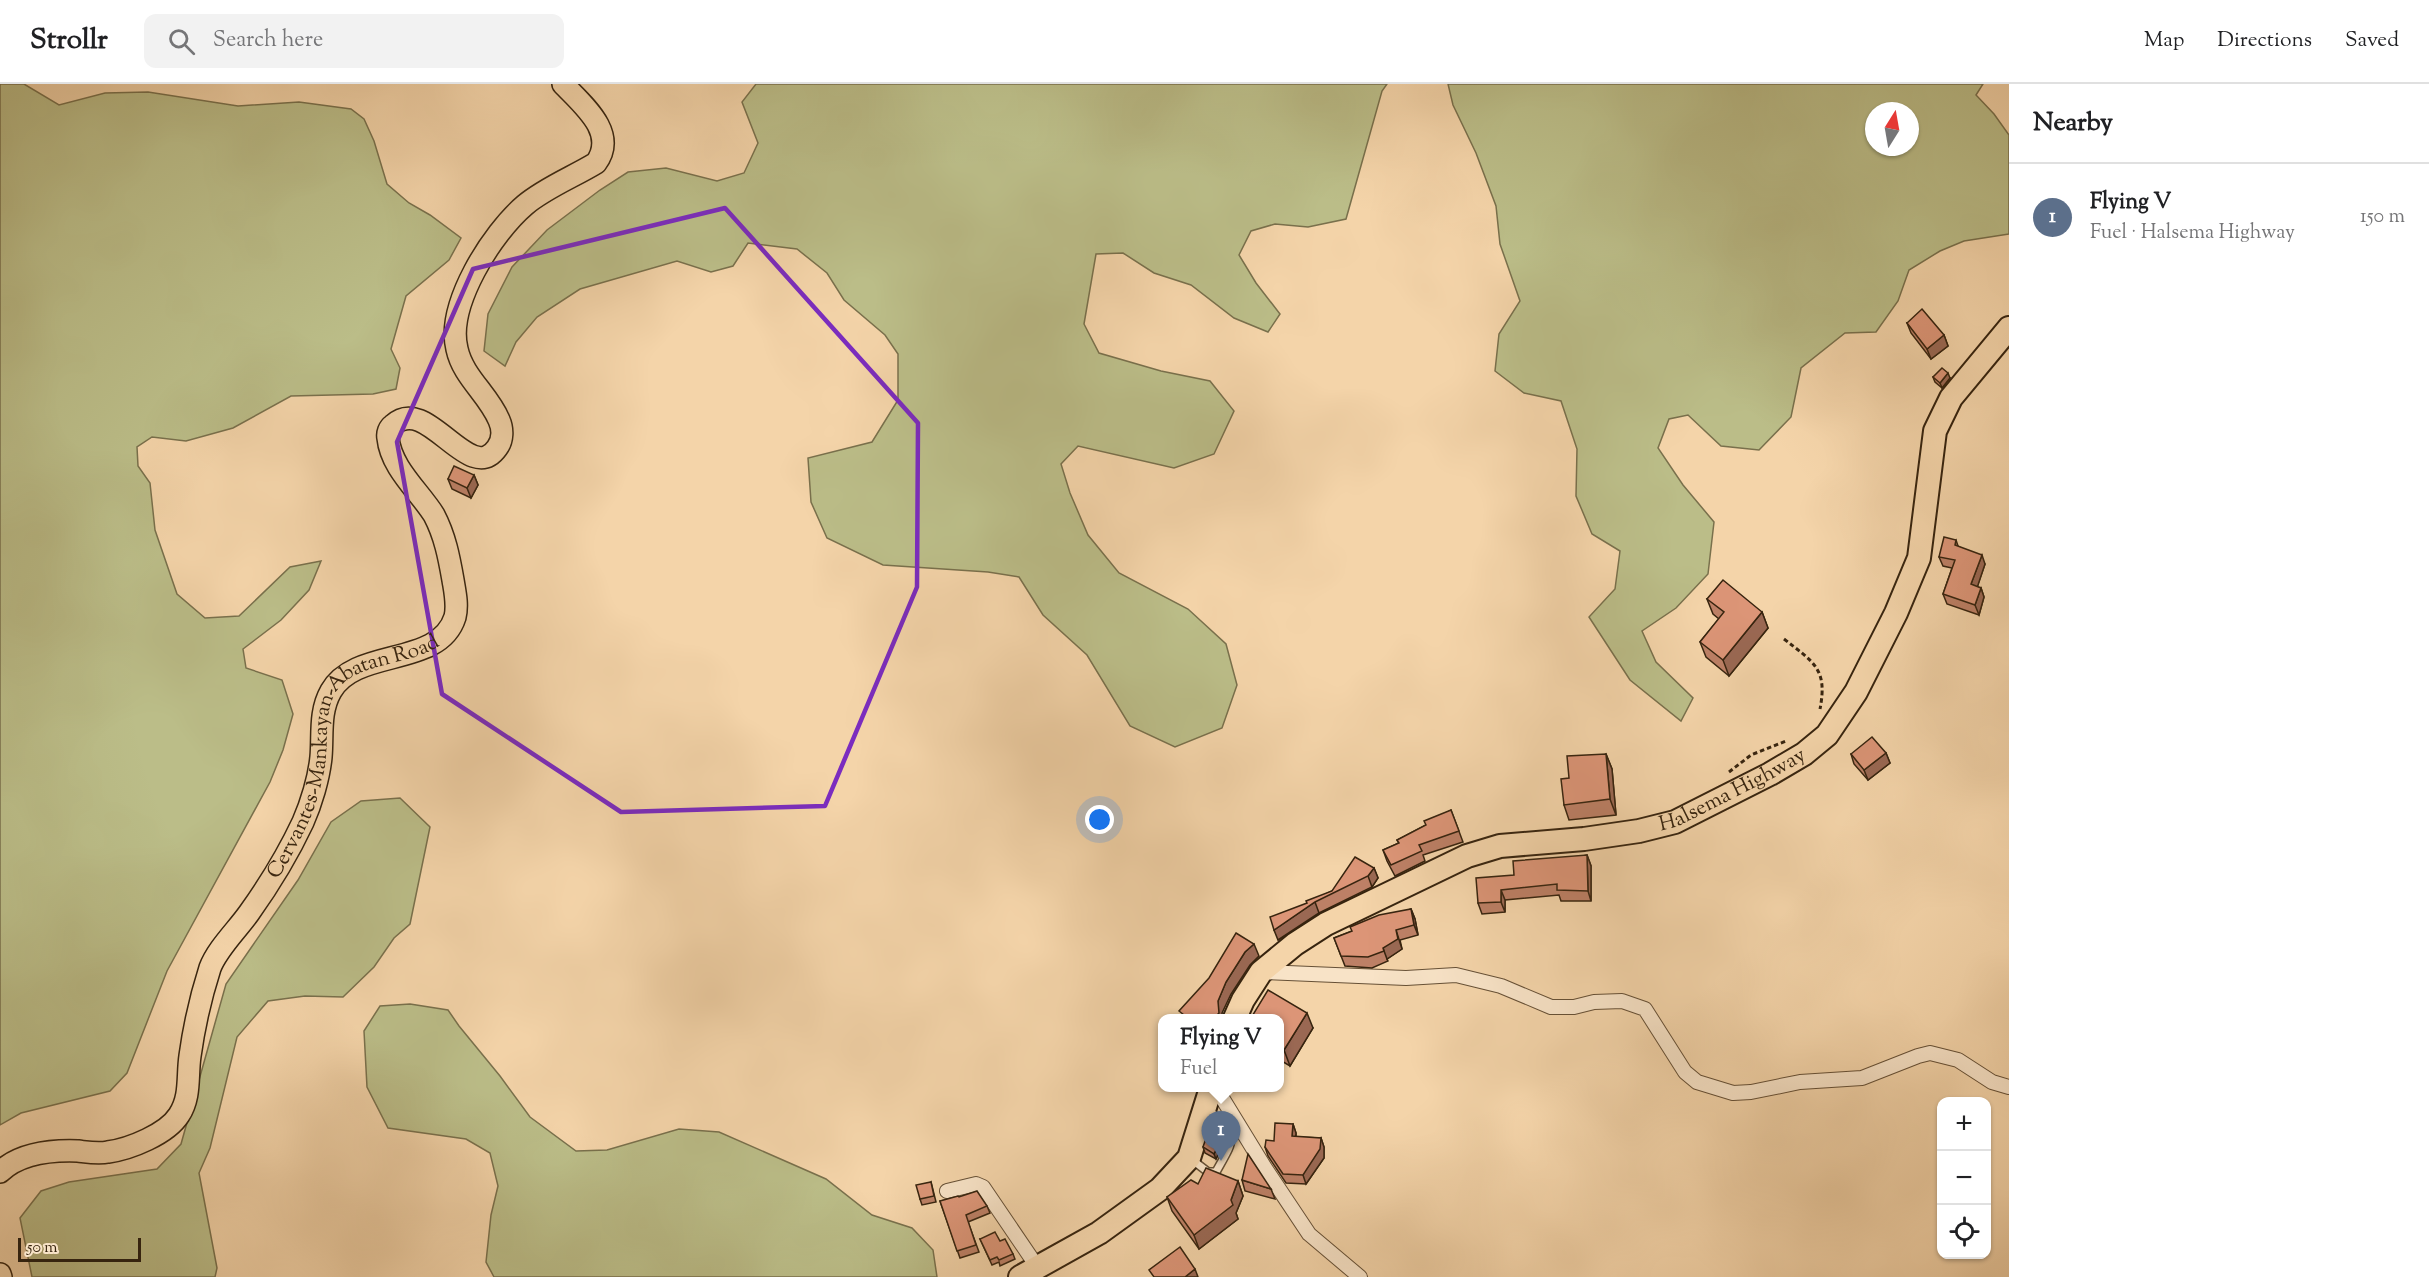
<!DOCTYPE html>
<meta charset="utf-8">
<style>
:root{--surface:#fff;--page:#f2f2f2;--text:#202124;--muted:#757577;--line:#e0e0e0;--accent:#d93025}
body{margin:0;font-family:"Sorts Mill Goudy",serif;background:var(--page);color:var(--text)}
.controls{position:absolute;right:18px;bottom:18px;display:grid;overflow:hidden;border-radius:12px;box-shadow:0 2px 4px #0004}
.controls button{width:54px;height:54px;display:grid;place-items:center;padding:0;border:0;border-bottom:2px solid var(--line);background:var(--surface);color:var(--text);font:30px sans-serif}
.compass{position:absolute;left:1865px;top:18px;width:54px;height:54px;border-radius:50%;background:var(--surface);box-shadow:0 2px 4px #0004;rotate:11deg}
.scale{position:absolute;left:18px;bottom:15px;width:123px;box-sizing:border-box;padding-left:6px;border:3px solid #37240f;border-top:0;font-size:16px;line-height:21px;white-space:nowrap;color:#37240f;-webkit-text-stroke:4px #f8e3c7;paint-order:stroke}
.you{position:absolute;left:1100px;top:736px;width:21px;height:21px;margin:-15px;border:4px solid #fff;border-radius:50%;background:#1a73e8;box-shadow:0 0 0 9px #1a73e833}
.badge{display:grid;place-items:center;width:39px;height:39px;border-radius:50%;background:var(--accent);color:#fff;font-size:20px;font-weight:700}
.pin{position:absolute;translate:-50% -50px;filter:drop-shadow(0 2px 3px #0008)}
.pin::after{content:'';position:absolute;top:32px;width:21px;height:18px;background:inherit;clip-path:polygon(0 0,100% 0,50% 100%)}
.popup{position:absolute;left:1158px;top:930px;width:126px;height:78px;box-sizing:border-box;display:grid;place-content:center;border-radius:12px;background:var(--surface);filter:drop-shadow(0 2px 4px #0005);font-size:20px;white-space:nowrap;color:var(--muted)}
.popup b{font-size:22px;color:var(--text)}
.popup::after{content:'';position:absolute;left:50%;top:100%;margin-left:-12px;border:12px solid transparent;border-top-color:var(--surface)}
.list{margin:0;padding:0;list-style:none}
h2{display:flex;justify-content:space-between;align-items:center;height:78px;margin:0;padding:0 24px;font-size:26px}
h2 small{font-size:20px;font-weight:400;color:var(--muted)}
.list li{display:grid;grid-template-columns:39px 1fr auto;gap:18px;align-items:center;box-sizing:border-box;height:108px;padding:0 24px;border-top:2px solid var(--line)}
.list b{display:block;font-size:22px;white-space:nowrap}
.list p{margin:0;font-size:20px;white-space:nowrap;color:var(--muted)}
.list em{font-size:20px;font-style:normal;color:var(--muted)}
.icon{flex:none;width:33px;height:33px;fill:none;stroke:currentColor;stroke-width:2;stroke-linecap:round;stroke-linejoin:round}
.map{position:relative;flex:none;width:2009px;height:1193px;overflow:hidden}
header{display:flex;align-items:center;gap:36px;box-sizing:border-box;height:84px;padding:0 30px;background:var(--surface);border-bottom:2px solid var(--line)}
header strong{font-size:28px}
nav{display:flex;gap:33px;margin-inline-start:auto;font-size:21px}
.search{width:420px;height:54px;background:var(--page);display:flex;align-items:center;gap:15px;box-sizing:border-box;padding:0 21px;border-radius:12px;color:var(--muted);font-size:22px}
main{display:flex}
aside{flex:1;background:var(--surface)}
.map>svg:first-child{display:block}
.green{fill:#bbbd88;stroke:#79704c;stroke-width:1.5;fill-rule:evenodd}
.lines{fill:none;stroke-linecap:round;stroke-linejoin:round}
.service-casing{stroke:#665036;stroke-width:10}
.minor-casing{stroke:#665036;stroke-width:16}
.primary-casing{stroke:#37240f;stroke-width:24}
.trunk-casing{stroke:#37240f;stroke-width:26}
.path{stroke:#37240f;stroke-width:3;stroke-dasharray:4.5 3;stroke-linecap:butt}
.service{stroke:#f8e3c7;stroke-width:7}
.minor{stroke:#f8e3c7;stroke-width:14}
.primary{stroke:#f4d4a9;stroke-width:21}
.trunk{stroke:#f4d4a9;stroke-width:22}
.wall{fill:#bd8066;stroke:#37240f;stroke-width:1.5}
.shaded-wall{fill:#9a6853;stroke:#37240f;stroke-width:1.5}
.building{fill:#dc9577;stroke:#37240f;stroke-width:1.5}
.marked{fill:none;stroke:#7b2cbf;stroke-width:4.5;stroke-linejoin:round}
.labels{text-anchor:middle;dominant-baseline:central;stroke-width:5;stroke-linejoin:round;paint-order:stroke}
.street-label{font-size:21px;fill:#37240f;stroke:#f8e3c7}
</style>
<header>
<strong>Strollr</strong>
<div class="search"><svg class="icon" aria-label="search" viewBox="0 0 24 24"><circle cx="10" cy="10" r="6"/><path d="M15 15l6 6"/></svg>Search here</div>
<nav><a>Map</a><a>Directions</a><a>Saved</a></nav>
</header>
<main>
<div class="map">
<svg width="2009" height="1193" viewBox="0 0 2009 1193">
<rect width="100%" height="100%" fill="#f4d4a9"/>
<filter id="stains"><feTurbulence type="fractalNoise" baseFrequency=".00333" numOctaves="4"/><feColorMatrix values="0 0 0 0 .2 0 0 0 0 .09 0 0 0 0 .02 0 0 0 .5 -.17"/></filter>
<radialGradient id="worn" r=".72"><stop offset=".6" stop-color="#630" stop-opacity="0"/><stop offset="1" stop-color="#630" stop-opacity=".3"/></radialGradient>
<g class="green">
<path d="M0,0H24L59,21L105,9L148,8L238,22L299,18L351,25L364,35L374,57L387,100L409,119L430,131L461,154L449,176L406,212L391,265L400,284L396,305L373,310L291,312L233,344L186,357L152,353L137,363L138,382L150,399L155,446L177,510L205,534L239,532L290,483L321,477L309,506L281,536L243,565L246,584L282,596L293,630L283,666L270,698L167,887L127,989L110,1007L21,1029L0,1041Z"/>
<path d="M756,0H1387L1382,7L1346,135L1308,143L1275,140L1251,147L1239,171L1256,199L1280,230L1268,248L1234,234L1191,201L1154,189L1123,169L1096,170L1084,240L1099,269L1161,287L1210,297L1234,327L1214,370L1174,384L1078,362L1061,380L1070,409L1088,451L1119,489L1188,525L1226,560L1237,601L1222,644L1175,663L1130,642L1087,571L1043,531L1019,493L988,488L883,481L827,454L811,418L808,374L872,358L898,316V270L885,251L844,216L827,189L797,165L748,159L733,182L711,188L677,177L580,205L537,233L516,258L505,282L484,267L488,230L512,183L547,146L600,106L628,88L666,84L717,97L744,89L758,59L742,18Z"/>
<path d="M1448,0H1983L1976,11L1994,30L2009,51V150L1964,157L1940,167L1909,186L1898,217L1876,248L1845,249L1801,284L1791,333L1759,366L1721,362L1688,331L1669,335L1658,364L1683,401L1714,438L1708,490L1676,524L1642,547L1656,578L1693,614L1681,637L1630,596L1589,533L1615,505L1620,467L1592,450L1576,412L1577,365L1561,317L1524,309L1495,287L1499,250L1520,217L1500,160L1496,122L1476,69L1453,21ZM1874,27H1910V63H1874Z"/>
<path d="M400,714L430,743L410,840L394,854L374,883L343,913L305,912L268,917L237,953L210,1064L199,1089L217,1184L215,1193H32L20,1134L41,1107L69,1098L157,1085L181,1060L226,900L298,796L331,738L361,717Z"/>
<path d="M410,920L448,926L459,942L500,992L530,1033L576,1067L607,1066L679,1045L719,1048L826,1095L872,1131L912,1144L933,1166L937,1193H494L486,1178L491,1131L498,1102L490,1069L466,1055L388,1044L367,1003L364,947L380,922Z"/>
</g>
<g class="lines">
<defs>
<path id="service" d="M1191,1075L1208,1088H1216C1237,1050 1236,1058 1209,1025"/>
<g id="minor">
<path d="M1262,888L1406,894L1456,891L1501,902L1551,923H1574L1594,918L1622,917L1645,925L1685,988L1697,998L1733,1009L1751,1008L1800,998L1862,994L1918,972L1930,969L1958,976L1992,998L2009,1003"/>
<path d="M1216,1004L1265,1084L1309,1150L1360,1193"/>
<path d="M947,1107L976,1100L983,1103L1038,1184"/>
</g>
<g id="primary">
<path id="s1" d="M0,1088C20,1069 51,1066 78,1067C87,1068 98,1070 108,1068C130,1065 167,1050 179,1031C191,1013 187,992 190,972C194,943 201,912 210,884C217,865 237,846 249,829C269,801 288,770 303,738C311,720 319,694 321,673C323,651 319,628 331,607C356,563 439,584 455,533C458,521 455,508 453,496C449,473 445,452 434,431C419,407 391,384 388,354C387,349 389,344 393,341C427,309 469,403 497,364C503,356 503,345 499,336C488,310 463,293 457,265C446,221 492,149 525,121C545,104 573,93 596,79C618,49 583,21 563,0"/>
<path d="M0,1190L1,1193"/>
</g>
<g id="trunk">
<path id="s2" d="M1235,934L1243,916L1261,888L1295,860L1326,840L1467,772L1500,762L1584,755L1639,747L1675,738L1770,690L1804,670L1827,651L1856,608L1896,529L1919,474L1935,347L1951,314L2009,244"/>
<path d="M1020,1193L1099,1149L1160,1105L1189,1074L1211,1004"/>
</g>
</defs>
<use href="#service" class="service-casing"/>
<use href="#minor" class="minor-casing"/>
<use href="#primary" class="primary-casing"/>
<use href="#trunk" class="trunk-casing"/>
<g class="path">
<path d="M1784,555C1813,578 1828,584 1820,625"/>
<path d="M1729,688L1751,671L1786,657"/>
</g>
<use href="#service" class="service"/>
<use href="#minor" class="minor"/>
<use href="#primary" class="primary"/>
<use href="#trunk" class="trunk"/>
</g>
<g class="wall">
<path d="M1907,239L1944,251L1948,262L1931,275L1911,249Z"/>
<path d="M1933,293L1950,294L1942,304L1935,298Z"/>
<path d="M474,391L478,401L471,414L452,405L448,395Z"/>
<path d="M1956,456L1958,462L1985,480L1977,503L1981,504L1984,513L1979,531L1947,520L1943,510L1952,484L1943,482L1939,473Z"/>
<path d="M1707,515L1762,528L1768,544L1729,592L1706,573L1700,558L1719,535L1713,530Z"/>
<path d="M1886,669L1890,679L1868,696L1854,680L1851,670Z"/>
<path d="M1606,670L1612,685L1616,731L1569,736L1564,721L1569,694Z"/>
<path d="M1451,726L1463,758L1423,771L1425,777L1395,792L1387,777L1383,766L1399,759L1397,756L1426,741Z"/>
<path d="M1587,771L1591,782V817H1561L1559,811L1505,816V828L1482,830L1478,819L1514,791Z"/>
<path d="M1374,784L1378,794L1372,803L1319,829L1278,856L1307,819L1332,807Z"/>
<path d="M1411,825L1415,835L1418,851L1400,856L1402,865L1387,875L1388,877L1372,884L1345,882L1334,854Z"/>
<path d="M1280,934L1313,944L1290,982L1280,976Z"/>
<path d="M1293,1040L1296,1049V1053L1321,1054L1324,1063V1074L1306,1100L1286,1099L1268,1072L1265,1063L1274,1057Z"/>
<path d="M1225,1056L1216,1075L1205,1069L1203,1063Z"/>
<path d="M1242,1096L1271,1105L1275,1115L1245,1107Z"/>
<path d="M1238,1097L1243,1112L1236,1129L1238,1135L1199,1165L1172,1127L1167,1113L1198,1100Z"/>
<path d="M931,1098L936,1118L922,1121L920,1115Z"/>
<path d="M959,1113L987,1122L990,1129L968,1138L979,1168L960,1174L940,1117Z"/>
<path d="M980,1155L1000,1157L1013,1170L1015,1175L1000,1182L999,1178L992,1181Z"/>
</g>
<g class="shaded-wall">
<path d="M1944,251L1948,262L1931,275L1927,265Z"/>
<path d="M1948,289L1950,294L1942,304L1940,299Z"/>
<path d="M474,391L478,401L471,414L467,404Z"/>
<path d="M1982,471L1985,480L1975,510L1971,500Z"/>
<path d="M1981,504L1984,513L1979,531L1975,521Z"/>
<path d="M1762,528L1768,544L1729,592L1723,576Z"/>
<path d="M1886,669L1890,679L1868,696L1864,686Z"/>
<path d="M1606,670L1612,685L1616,731L1610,715Z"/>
<path d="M1587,771L1591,782V817L1588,807Z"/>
<path d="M1374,784L1378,794L1372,803L1368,792Z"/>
<path d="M1501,806L1505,816V828L1501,818Z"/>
<path d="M1315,818L1319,829L1278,856L1274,846Z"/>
<path d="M1411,825L1415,835L1418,851L1414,841Z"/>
<path d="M1396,846L1402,865L1387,875L1383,864Z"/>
<path d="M1254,860L1259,872L1250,881L1231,910L1222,929L1223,934H1214L1218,917L1226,898L1245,868Z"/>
<path d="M1307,929L1313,944L1290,982L1284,966Z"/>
<path d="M1293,1040L1296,1049L1295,1061L1292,1052Z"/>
<path d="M1223,1051L1225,1056L1216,1075L1214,1070Z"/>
<path d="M1321,1054L1324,1063V1074L1306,1100L1303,1091Z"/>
<path d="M1238,1097L1243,1112L1236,1129L1238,1135L1199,1165L1194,1151L1231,1116Z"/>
<path d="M1195,1185L1198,1193H1185Z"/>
</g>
<g class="building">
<path d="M1922,225L1944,251L1927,265L1907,239Z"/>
<path d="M1942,284L1948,289L1940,299L1933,293Z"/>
<path d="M454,382L474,391L467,404L448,395Z"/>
<path d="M1944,453L1956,456L1955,461L1982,471L1971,500L1981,504L1975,521L1943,510L1955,476L1939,473Z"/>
<path d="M1723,496L1762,528L1723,576L1700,558L1724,528L1707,515Z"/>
<path d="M1872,653L1886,669L1864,686L1851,670Z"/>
<path d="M1606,670L1610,715L1564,721L1561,695L1569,694L1567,672Z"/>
<path d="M1451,726L1459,747L1419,761L1422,767L1391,781L1383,766L1399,759L1397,756L1426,741L1424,737Z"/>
<path d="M1587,771L1588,807L1557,806V800L1501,806V818L1478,819L1476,794L1514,791L1513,777Z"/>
<path d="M1355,773L1374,784L1368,792L1315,818L1274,846L1270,833L1307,819L1306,817L1332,807Z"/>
<path d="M1411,825L1414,841L1396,846L1398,855L1383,864L1384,867L1368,873L1341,872L1334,854L1352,847L1350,843L1379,831Z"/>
<path d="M1236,849L1254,860L1245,868L1226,898L1218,917L1219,929L1214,934H1181L1184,931L1179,927L1209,894Z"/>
<path d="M1268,906L1307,929L1284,966L1280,964V934H1251Z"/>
<path d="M1275,1039L1293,1040L1292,1052L1321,1054L1320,1065L1303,1091L1283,1090L1265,1063L1266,1056L1274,1057Z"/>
<path d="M1210,1043L1223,1051L1214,1070L1203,1063Z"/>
<path d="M1248,1070L1271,1105L1242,1096Z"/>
<path d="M1206,1084L1238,1097L1231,1116L1233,1121L1194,1151L1167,1113L1191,1096L1198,1100Z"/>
<path d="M931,1098L934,1112L920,1115L916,1101Z"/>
<path d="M977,1107L987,1122L966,1131L976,1161L957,1167L940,1117L958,1112L959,1113Z"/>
<path d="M995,1148L1000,1157L1005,1155L1013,1170L999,1176L997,1173L990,1176L980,1155Z"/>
<path d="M1180,1163L1195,1185L1185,1193H1154L1149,1186Z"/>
</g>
<path class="marked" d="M725,124L918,339L917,503L825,722L621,728L442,610L397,358L473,185Z"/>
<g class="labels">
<g class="street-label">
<text stroke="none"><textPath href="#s1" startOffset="616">Cervantes-Mankayan-Abatan Road</textPath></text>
<text stroke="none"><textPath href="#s2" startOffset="567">Halsema Highway</textPath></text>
</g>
</g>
<rect width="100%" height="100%" filter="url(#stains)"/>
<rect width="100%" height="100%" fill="url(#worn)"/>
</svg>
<div class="controls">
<button>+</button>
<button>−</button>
<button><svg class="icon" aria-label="locate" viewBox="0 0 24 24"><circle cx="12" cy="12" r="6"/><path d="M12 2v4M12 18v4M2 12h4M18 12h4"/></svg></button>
</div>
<svg class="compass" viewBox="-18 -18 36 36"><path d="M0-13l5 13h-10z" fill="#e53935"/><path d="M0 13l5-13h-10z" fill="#757577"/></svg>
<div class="scale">50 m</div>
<div class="you"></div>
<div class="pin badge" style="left:1221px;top:1077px;background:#5c6f8a">1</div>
<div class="popup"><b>Flying V</b>Fuel</div>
</div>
<aside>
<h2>Nearby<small></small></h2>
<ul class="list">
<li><span class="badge" style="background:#5c6f8a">1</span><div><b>Flying V</b><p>Fuel · Halsema Highway</p></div><em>150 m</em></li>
</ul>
</aside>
</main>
